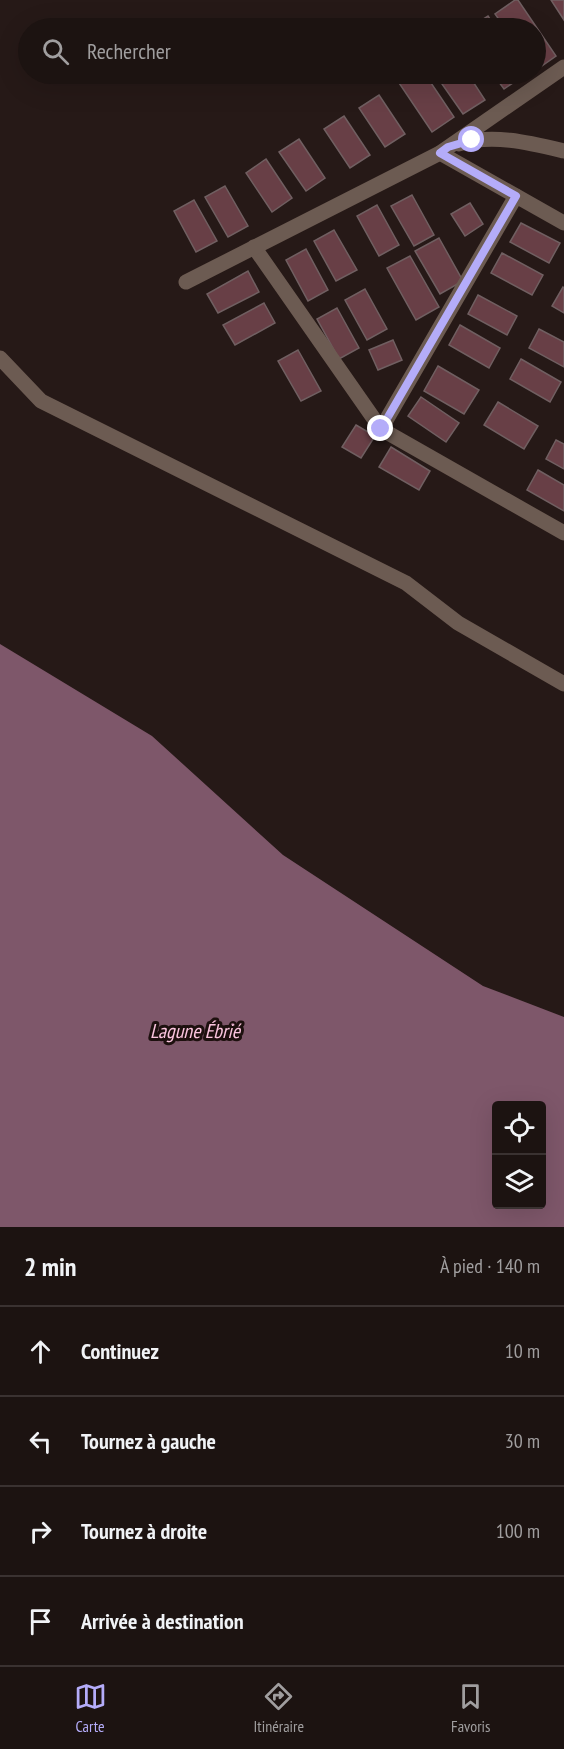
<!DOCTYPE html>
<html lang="fr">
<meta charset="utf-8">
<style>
:root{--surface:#1c1311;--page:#251c1a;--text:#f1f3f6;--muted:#a09e9f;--line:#3a3231;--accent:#b4acf9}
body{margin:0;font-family:"PT Sans Narrow",sans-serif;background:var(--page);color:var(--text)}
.controls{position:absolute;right:18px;bottom:18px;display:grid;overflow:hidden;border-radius:6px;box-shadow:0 6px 24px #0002}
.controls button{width:54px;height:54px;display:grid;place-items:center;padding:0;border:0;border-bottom:2px solid var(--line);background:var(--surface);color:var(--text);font:30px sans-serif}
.stop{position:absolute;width:18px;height:18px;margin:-14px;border:4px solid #b4acf9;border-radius:50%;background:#fff}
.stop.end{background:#b4acf9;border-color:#fff;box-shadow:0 2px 6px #0008}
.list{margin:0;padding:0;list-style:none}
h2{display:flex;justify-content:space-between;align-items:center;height:78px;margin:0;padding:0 24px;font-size:26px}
h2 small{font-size:20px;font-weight:400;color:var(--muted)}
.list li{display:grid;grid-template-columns:39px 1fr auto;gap:18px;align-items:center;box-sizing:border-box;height:90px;padding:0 24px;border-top:2px solid var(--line)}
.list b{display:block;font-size:22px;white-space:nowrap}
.list em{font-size:20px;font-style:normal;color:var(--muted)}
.icon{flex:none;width:33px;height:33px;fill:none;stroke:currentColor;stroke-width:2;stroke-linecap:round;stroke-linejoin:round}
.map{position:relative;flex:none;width:564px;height:1227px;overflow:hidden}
.search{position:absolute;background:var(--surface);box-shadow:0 6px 24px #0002;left:18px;right:18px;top:18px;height:66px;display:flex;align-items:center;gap:15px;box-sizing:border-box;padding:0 21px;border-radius:33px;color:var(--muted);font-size:22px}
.sheet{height:438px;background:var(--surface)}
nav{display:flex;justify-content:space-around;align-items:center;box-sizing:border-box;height:84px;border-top:2px solid var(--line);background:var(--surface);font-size:16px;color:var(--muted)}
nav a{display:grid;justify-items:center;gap:3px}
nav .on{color:var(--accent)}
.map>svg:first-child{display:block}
.water{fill:#7e576a;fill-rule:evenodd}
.building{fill:#683f46;stroke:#705f61;stroke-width:1.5}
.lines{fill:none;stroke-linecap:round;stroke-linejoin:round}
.minor{stroke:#6c5b52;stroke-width:15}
.route{stroke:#b4acf9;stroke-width:8}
.labels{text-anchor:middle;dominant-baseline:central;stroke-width:6;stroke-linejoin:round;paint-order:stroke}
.water-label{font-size:20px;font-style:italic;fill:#fbc4de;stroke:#1d100e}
</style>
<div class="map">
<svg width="564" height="1227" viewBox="0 0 564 1227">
<rect width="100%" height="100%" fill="#261917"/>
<path class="water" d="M0,644L152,736L283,855L483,986L564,1017V1227H0ZM496,1106H542V1204H496Z"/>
<g class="building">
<path d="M515,0H518L556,56L536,70V28H505L495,14Z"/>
<path d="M551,0H564V20Z"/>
<path d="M488,16L496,28H469Z"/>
<path d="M393,74H425L454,117L432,132Z"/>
<path d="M435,74H468L485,100L463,114Z"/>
<path d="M493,74H526L504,89Z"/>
<path d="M379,95L405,134L385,147L359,108Z"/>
<path d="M344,116L370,155L350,168L324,129Z"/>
<path d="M299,139L325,178L306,191L279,152Z"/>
<path d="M266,159L292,198L272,212L246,173Z"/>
<path d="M225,186L248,226L228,237L205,197Z"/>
<path d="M412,195L434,235L414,246L391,206Z"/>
<path d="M194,200L217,241L196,252L174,211Z"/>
<path d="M470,203L483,224L465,236L451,214Z"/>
<path d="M377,205L399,245L379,256L357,216Z"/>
<path d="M521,223L560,243L549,263L510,242Z"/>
<path d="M334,230L357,270L336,281L314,241Z"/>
<path d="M439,238L463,281L440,294L415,251Z"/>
<path d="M306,249L328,290L308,301L286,260Z"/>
<path d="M502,253L543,275L532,295L491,273Z"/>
<path d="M410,256L439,307L416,320L387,268Z"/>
<path d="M248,271L259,292L218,313L207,294Z"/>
<path d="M563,287L564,288V313L552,306Z"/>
<path d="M365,289L387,329L367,340L345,300Z"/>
<path d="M478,295L517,316L507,335L468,314Z"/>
<path d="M264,303L275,323L235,345L223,325Z"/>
<path d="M337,308L359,348L339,359L317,319Z"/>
<path d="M460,325L500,348L489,368L449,345Z"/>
<path d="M539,329L564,342V367L529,348Z"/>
<path d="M393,340L402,360L378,370L369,350Z"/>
<path d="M298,350L321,391L301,401L278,361Z"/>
<path d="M521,359L561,382L550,402L510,379Z"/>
<path d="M438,366L479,390L464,414L424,391Z"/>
<path d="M421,397L459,423L446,442L408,416Z"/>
<path d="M498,402L538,426L524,449L484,425Z"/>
<path d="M356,425L375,436L361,458L342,447Z"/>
<path d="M556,440L564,444V469L546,459Z"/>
<path d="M391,447L430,471L419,490L379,467Z"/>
<path d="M538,470L564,485V511L527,490Z"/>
</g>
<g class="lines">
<g class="minor">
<path d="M459,144C492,133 531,143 564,151"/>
<path d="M440,153L564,223"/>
<path d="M254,247L381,429L564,533"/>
<path d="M186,282L440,153L564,67"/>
<path d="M0,358L41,401L406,583L458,623L564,684"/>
<path d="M381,429L516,196"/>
</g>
</g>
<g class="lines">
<path class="route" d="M381,429L516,196L440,153L448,147L472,140"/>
</g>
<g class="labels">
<g class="water-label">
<text x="195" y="1031">Lagune Ébrié</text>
</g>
</g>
</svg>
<div class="controls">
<button><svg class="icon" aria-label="locate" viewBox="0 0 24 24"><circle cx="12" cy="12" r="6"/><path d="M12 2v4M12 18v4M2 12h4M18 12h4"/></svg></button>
<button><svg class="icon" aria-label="layers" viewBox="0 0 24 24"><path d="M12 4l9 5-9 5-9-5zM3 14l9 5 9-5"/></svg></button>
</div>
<div class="stop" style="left:472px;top:140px"></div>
<div class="stop end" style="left:381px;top:429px"></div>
<div class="search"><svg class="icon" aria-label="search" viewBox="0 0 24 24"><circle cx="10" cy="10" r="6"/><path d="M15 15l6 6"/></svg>Rechercher</div>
</div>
<section class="sheet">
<h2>2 min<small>À pied · 140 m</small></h2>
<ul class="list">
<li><svg class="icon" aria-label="ahead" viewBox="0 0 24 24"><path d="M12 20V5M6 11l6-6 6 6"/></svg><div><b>Continuez</b></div><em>10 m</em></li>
<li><svg class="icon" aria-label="left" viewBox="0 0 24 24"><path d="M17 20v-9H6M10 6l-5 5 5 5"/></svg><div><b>Tournez à gauche</b></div><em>30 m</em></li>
<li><svg class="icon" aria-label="right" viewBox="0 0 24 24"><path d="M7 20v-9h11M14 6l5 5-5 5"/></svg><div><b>Tournez à droite</b></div><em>100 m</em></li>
<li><svg class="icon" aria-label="arrive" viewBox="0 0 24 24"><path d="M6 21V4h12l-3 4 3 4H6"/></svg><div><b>Arrivée à destination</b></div></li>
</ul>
</section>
<nav>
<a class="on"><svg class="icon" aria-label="map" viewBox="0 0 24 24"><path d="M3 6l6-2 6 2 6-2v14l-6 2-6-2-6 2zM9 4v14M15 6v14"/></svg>Carte</a>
<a><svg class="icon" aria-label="directions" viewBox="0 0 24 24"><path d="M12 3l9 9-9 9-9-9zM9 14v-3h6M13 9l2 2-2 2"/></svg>Itinéraire</a>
<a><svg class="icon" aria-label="saved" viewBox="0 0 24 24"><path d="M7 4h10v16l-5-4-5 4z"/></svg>Favoris</a>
</nav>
